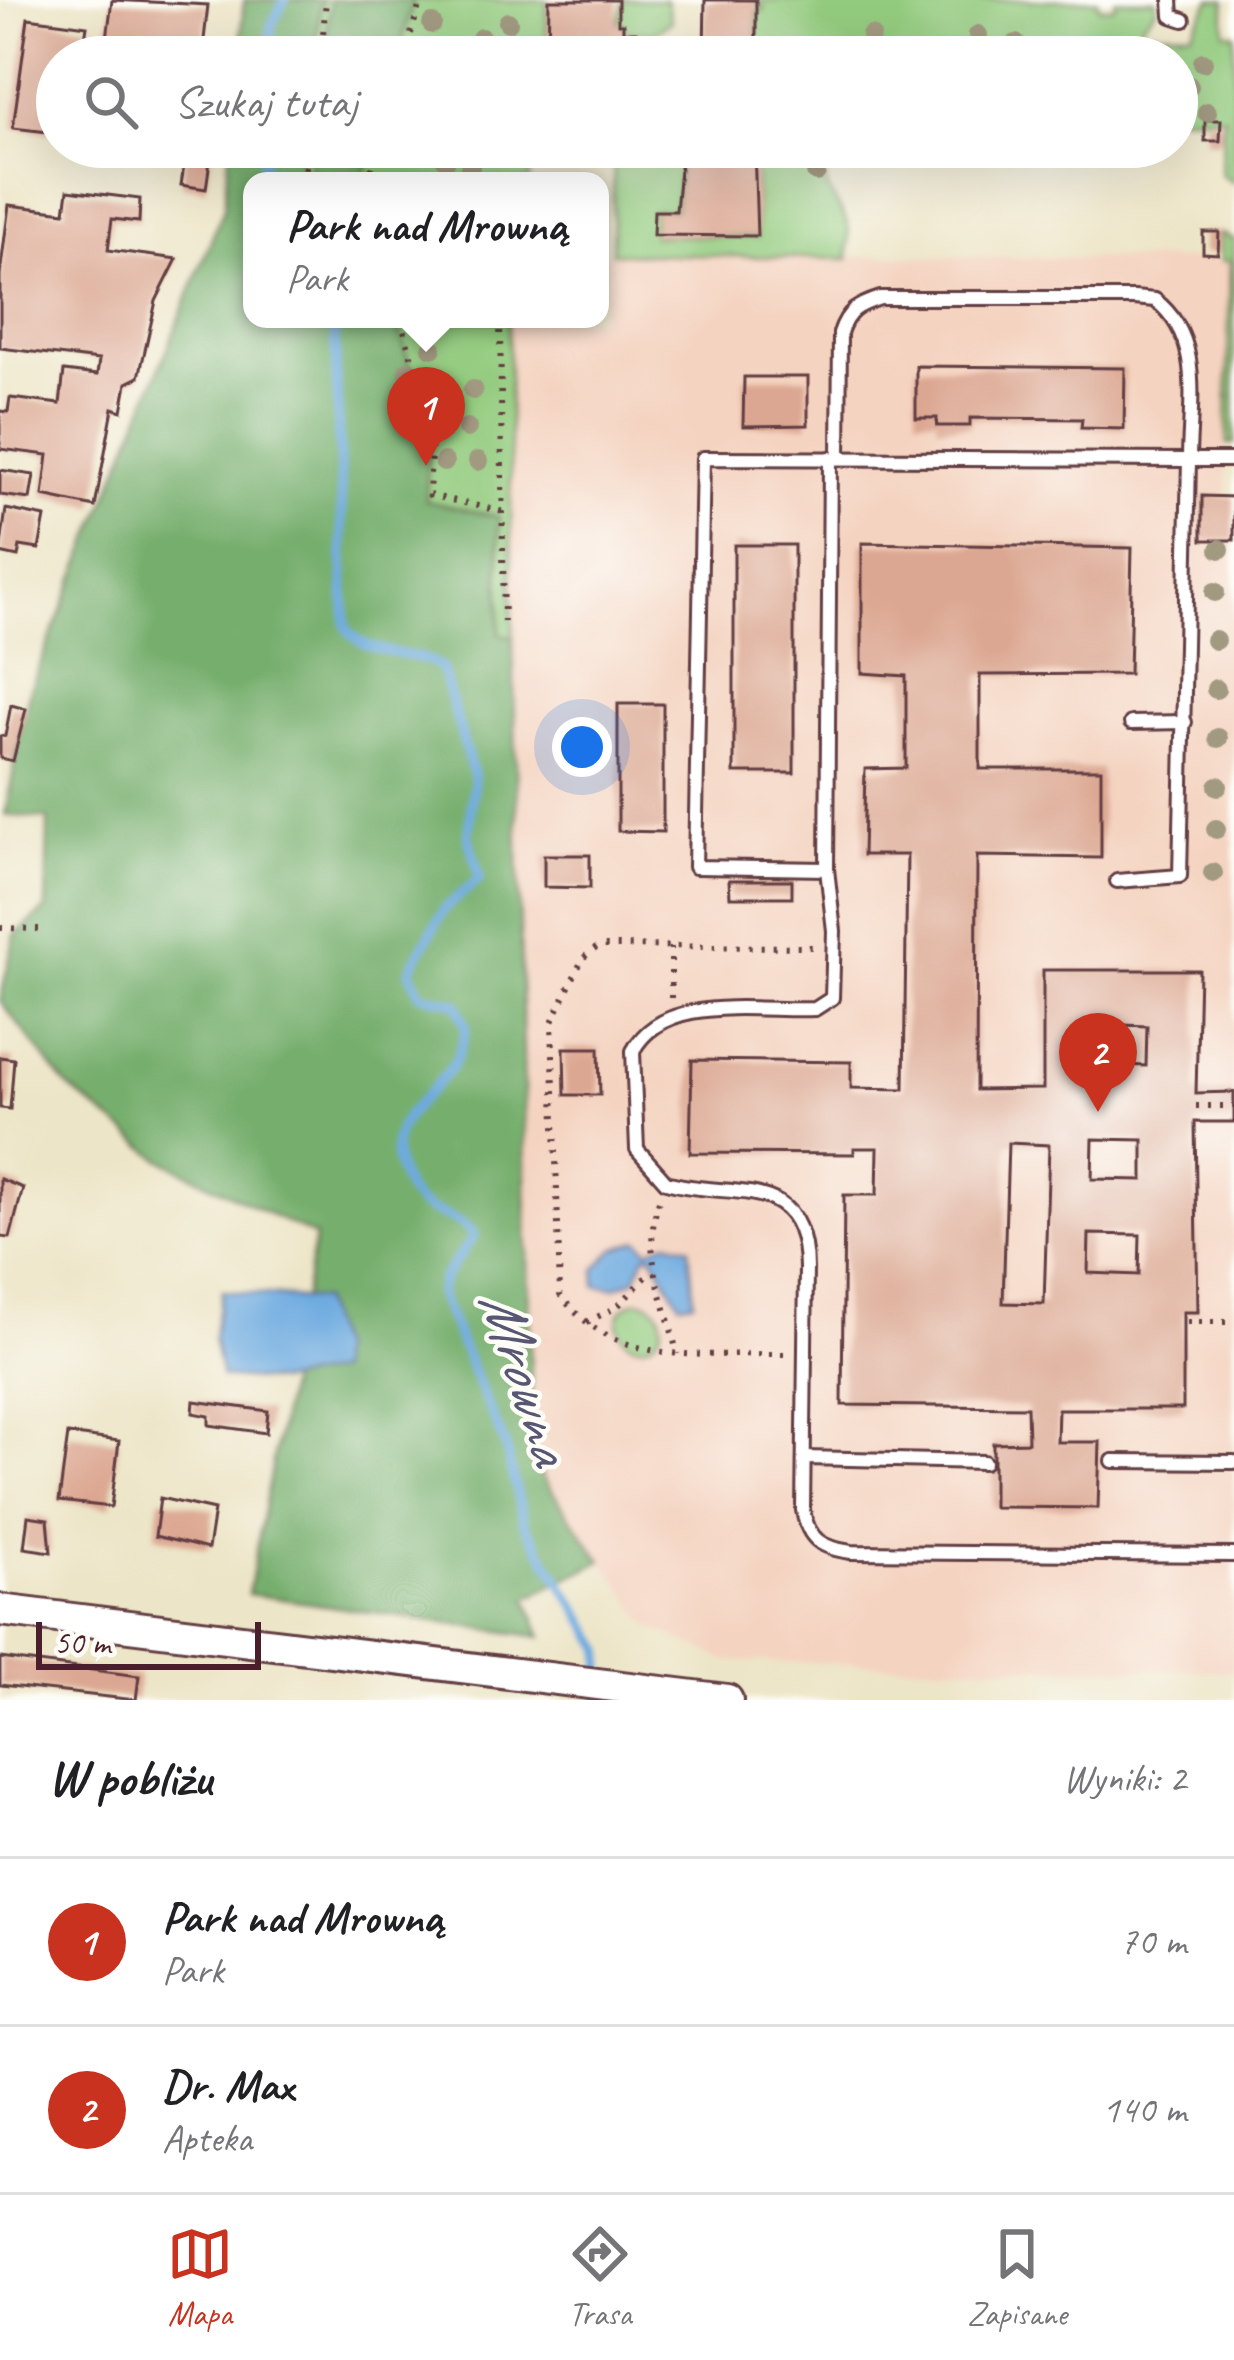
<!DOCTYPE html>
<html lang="pl">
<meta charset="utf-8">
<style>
:root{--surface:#fff;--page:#f2f2f2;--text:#202124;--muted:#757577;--line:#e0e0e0;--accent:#c8321e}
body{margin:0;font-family:Caveat,sans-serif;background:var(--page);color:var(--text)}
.scale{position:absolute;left:36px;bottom:30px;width:225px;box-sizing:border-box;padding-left:12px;border:6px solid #4a1f2b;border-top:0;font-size:33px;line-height:42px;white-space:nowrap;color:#4a1f2b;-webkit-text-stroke:9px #fdfcf7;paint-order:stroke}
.you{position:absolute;left:582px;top:747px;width:42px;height:42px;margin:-30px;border:9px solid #fff;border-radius:50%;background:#1a73e8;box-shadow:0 0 0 18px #1a73e833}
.badge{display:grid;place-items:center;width:78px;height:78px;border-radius:50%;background:var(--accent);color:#fff;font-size:39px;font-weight:700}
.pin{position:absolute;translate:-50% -99px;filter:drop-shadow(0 3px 6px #0008)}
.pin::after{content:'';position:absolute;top:63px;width:42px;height:36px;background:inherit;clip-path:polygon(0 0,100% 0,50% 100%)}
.popup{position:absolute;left:243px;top:172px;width:366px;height:156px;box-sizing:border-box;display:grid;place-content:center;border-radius:24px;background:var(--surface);filter:drop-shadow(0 3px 9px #0005);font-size:39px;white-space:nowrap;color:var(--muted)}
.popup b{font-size:45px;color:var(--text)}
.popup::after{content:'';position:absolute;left:50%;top:100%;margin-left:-24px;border:24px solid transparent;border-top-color:var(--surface)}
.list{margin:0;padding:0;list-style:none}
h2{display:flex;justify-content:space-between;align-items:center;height:156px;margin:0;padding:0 48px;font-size:51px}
h2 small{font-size:39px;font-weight:400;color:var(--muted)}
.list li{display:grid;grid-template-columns:78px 1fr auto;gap:36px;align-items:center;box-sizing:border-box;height:168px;padding:0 48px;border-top:3px solid var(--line)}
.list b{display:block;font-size:45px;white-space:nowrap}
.list p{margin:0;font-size:39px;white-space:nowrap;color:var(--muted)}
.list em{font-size:39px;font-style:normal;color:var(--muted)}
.icon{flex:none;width:66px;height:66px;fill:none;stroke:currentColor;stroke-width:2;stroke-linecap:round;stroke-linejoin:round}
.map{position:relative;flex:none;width:1234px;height:1700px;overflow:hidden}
.search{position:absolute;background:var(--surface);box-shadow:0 12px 48px #0002;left:36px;right:36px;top:36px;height:132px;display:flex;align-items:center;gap:30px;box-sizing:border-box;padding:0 42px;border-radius:66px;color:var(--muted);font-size:45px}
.sheet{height:492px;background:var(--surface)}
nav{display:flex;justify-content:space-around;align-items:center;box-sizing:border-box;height:168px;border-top:3px solid var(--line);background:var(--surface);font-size:33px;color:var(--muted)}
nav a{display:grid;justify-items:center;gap:6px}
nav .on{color:var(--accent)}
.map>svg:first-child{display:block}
.built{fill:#f4d3c0}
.green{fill:#93cb7e;stroke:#6e7554;stroke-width:3}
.forest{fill:#76af6d;stroke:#60674c;stroke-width:3}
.water{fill:#6eabe0;stroke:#5c6586;stroke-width:3}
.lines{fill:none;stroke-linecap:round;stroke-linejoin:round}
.stream{stroke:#6eabe0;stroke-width:9}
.building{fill:#dca792;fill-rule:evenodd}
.service-casing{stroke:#623d42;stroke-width:18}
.tertiary-casing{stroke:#623d42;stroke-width:36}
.path{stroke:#623d42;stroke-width:6;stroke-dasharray:3 9;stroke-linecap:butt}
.service{stroke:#fff;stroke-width:12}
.tertiary{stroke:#fff;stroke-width:30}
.tree{fill:#a29981}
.labels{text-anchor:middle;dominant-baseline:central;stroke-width:9;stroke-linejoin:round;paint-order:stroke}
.water-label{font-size:63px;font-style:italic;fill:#585773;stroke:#fdfcf7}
</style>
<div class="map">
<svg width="1234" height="1700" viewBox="0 0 1234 1700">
<rect width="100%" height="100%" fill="#fdfcf7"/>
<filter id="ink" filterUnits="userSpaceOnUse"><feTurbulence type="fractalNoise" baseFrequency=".00833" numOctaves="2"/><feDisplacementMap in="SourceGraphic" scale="24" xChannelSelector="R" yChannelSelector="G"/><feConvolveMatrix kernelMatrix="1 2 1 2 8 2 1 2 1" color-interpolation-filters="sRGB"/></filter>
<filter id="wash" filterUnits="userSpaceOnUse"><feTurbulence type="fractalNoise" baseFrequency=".004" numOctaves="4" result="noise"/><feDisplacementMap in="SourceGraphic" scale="48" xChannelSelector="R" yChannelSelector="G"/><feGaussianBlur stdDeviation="2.7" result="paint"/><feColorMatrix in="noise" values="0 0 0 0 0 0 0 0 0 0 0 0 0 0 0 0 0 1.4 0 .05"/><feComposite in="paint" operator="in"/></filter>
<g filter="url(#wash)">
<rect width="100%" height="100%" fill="#ede5c7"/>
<path class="built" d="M600,253L1230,260L1226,496L1234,497V1671L728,1661L650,1627L533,1464L508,319H600Z"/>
<g class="green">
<path d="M244,0H547L546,57H239Z"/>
<path d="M624,0H666L671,21L654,33L625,31L619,22Z"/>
<path d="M785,0H1098L1099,7H1114L1115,0H1156V9L1137,31L1192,32L1211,0H1225V32L1234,33V183L1221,174L1224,116H1177V57H756L757,11L764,10L756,2Z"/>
<path d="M230,147H530L529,181H252Z"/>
<path d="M614,147H681L675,210H653V236L757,237L755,147H847C802,182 841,196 848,227C850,237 848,249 848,259L612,253Z"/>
<path d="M1221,234L1234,239V444H1227L1230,261L1221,260Z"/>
<path d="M308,319H508L513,637L396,620Z"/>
<circle cx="640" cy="1323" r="22"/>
</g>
<g class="forest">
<path d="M244,0H321L315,53L295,48L293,55L298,57H239Z"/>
<path d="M331,0H414L397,57L325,56Z"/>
<path d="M230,147H301L300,181H252V319H396L429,430L426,501L499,517L500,634L513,637L533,1464L602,1561L527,1598L542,1637L248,1594L315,1237L160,1159L67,1086L0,1001L15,935L46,909L48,819L5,815L29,692L224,208Z"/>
<path d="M311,147H372L363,181H309Z"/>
</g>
<g class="water">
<path d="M639,1240L649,1250L668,1241L689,1247L694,1301L680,1303L652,1255H645L636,1279L614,1288L596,1286L595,1270L614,1249Z"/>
<path d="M222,1291L321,1300L337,1349L336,1372L280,1382L221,1377L213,1338Z"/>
</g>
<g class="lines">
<g class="stream">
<path d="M268,57L272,24L285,0"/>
<path d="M262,147L265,181"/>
<path d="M334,319L346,627C364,658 413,649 441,667L474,778L468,836L480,878L445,908L410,970L420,994L457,1003L466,1027C463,1041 459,1058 449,1070C417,1111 373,1128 407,1190C421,1217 459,1212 474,1236L442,1280L439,1294L505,1445L524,1523L602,1648L601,1700"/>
</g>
</g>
<g id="blocks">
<g class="building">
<path d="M112,0L208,5L202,57H57V133L13,128L28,18L87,26L83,51L105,54Z"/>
<path d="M549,0H618V24H623V32H636V51H623V57H548Z"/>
<path d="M705,0H756V57H693V51H704Z"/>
<path d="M1205,120H1221L1220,141H1205Z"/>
<path d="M187,147H212L206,189L181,185Z"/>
<path d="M682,147H754L757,236L653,235L654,211H676Z"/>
<path d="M68,190L140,199L139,222L112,219L108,250L177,259L156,301L139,377L127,383L122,411L113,408L95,507L43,496L48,455L0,449V411L8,412L10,398L60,404L64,371L97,375L99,360L0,348V275L9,205L65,212Z"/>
<path d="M1203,232H1219L1218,254L1203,253Z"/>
<path d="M916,366L1125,368L1124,429L1081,428L1082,419L970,418V426H937V418H916Z"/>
<path d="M744,377H808V425L743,426Z"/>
<path d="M0,470L34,475L30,499L0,495Z"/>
<path d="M1202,496L1234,497V540H1202Z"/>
<path d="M6,509L45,517L39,549L20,546L18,557L0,553Z"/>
<path d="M862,543L1132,548L1129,674L980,675V769H1101V858L977,856L976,1090L1043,1089V970H1199L1196,1093L1234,1092V1122H1195L1198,1312H1183V1409H1058L1057,1442H1100L1098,1508L993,1507V1443L1028,1442L1027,1407L842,1405L844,1195H877L878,1148H854V1154L690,1153L692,1060L851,1062V1088L904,1089L907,855H863L865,769L906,768V676L862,673ZM1096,1024L1147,1026L1146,1066L1095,1064ZM1093,1139L1143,1140V1180L1092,1179ZM1008,1143L1049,1145L1044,1304L1003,1303ZM1089,1234L1140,1235L1139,1275L1088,1273Z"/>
<rect x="734" y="545" width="60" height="228"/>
<path d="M618,704H663V832L618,831Z"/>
<path d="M11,705L26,709L13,761L0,758V736H5Z"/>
<path d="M544,855H590V888L544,887Z"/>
<path d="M729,880H792V897H730Z"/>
<path d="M564,1048H599L600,1095H565Z"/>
<path d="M0,1057L14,1059L10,1109L0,1108Z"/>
<path d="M0,1179L23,1188L10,1238L0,1237Z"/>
<path d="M194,1401L268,1411L266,1433L209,1425V1416L193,1413Z"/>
<path d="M68,1434L119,1441L111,1507L59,1501Z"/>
<path d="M160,1498L214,1510L208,1549L155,1536Z"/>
<path d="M28,1516L48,1519L51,1552L24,1548Z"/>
<path d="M0,1658L139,1676L136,1700L0,1685Z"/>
</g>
</g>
</g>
<g filter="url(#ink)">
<use href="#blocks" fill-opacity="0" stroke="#623d42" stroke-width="3"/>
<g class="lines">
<defs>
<g id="service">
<path d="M1171,0L1172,16L1184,20"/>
<path d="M830,458L827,869L834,931L832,998L815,1009C758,1012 664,992 633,1051L637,1149L666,1182C729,1201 805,1169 806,1268L803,1510C808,1540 822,1548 851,1552L1234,1555"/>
<path d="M839,458L840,333C847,311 858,305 880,298H1134L1155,300C1205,338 1189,405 1189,460H1234"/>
<path d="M1131,723L1185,722"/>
<path d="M827,869L695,867L703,458L1189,460L1180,876L1117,881"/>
<path d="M804,1458L984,1462"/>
<path d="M1113,1461L1234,1462"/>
</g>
<path id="tertiary" d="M0,1610L727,1700"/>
</defs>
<use href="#service" class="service-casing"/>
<use href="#tertiary" class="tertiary-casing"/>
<g class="path">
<path d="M297,53L311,57"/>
<path d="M321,57L326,0"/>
<path d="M404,57L421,0"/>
<path d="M305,181L307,147"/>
<path d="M368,181L378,147"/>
<path d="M401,319L432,431L429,495L504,512"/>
<path d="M500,319L504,630"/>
<path d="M0,928L40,929"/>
<path d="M671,947V1000"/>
<path d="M1196,1106H1234"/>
<path d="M659,1201C640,1257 666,1299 677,1354"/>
<path d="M587,1322L617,1307L651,1272"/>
<path d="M1187,1322H1234"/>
<path d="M784,1354C700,1353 618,1369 560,1295L552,1022L583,958L599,946L817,947"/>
</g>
<use href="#service" class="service"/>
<use href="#tertiary" class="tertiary"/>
</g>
<g class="tree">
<circle cx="508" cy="22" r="10"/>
<circle cx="432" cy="24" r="10"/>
<circle cx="978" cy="35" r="10"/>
<circle cx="871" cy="36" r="10"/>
<circle cx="481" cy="38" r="10"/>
<circle cx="1016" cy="44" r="10"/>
<circle cx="1203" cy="62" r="10"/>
<circle cx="1189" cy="86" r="10"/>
<circle cx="1207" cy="112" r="10"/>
<circle cx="446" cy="160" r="10"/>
<circle cx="470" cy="167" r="10"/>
<circle cx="816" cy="172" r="10"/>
<circle cx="432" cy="348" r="10"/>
<circle cx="408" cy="371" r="10"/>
<circle cx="473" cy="390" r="10"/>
<circle cx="443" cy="399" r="10"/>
<circle cx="467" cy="428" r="10"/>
<circle cx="423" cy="434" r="10"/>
<circle cx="478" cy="461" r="10"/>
<circle cx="444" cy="462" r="10"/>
<circle cx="1220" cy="549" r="10"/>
<circle cx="1215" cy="592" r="10"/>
<circle cx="1215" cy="640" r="10"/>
<circle cx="1216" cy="689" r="10"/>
<circle cx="1218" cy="738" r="10"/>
<circle cx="1218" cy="786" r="10"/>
<circle cx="1216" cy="829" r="10"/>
<circle cx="1213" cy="873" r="10"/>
</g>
</g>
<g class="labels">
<g class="water-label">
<text transform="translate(526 1376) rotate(72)">Mrowna</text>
</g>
</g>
</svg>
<div class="scale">50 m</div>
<div class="you"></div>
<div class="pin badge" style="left:426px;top:466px">1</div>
<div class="popup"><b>Park nad Mrowną</b>Park</div>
<div class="pin badge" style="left:1098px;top:1112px">2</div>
<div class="search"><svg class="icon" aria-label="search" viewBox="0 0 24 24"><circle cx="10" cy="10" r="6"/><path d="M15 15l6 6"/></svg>Szukaj tutaj</div>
</div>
<section class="sheet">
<h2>W pobliżu<small>Wyniki: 2</small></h2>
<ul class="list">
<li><span class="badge">1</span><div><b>Park nad Mrowną</b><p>Park</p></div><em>70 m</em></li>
<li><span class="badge">2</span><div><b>Dr. Max</b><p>Apteka</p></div><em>140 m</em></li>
</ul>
</section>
<nav>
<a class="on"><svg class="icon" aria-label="map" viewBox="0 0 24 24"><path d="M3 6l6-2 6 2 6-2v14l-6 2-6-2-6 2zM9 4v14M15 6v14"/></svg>Mapa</a>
<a><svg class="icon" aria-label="directions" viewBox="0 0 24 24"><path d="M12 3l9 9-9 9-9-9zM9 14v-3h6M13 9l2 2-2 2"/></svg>Trasa</a>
<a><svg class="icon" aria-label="saved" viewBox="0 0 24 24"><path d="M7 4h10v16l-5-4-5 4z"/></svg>Zapisane</a>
</nav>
